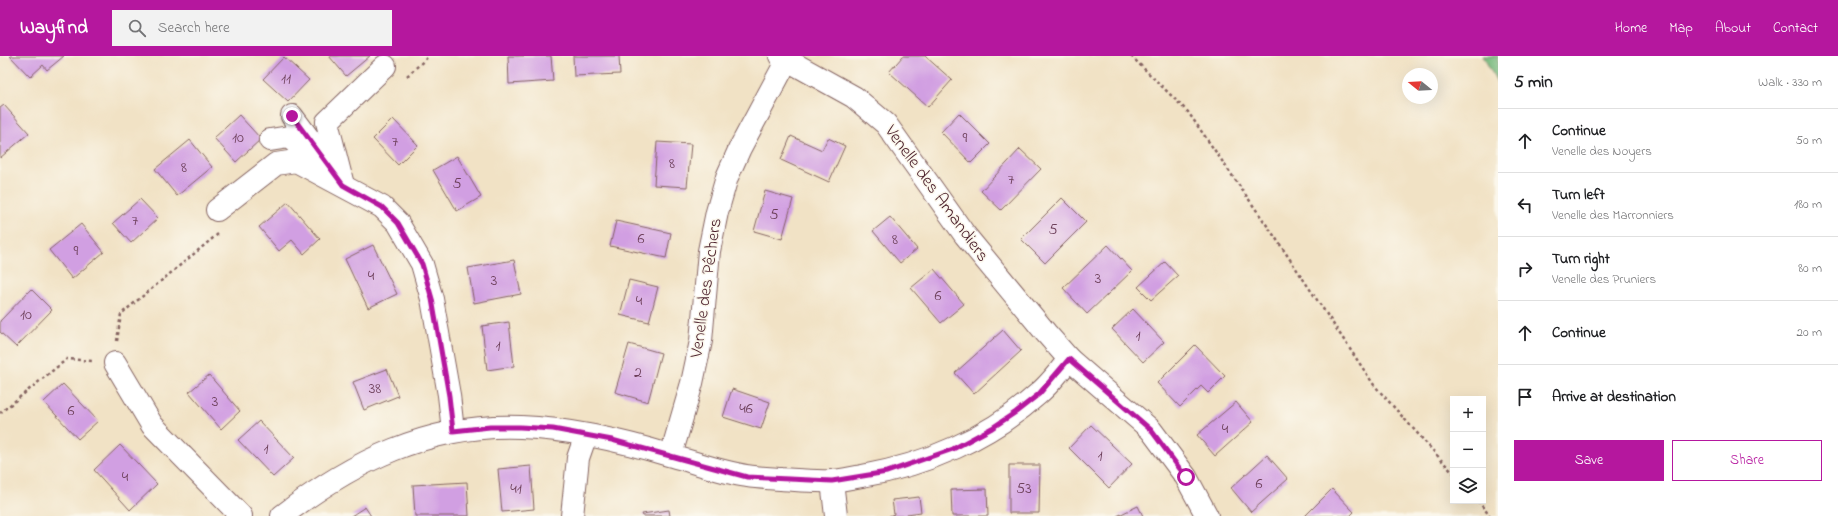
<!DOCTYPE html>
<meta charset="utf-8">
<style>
:root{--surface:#fff;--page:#f2f2f2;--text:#202124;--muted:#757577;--line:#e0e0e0;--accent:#b5179e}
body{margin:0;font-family:"Indie Flower",sans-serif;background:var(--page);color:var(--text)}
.controls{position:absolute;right:12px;bottom:12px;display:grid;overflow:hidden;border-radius:0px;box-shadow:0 4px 16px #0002}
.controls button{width:36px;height:36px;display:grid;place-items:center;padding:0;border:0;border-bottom:1px solid var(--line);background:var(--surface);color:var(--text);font:20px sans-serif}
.compass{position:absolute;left:1402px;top:12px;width:36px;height:36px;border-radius:50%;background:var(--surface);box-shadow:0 4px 16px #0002;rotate:288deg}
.stop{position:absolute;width:12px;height:12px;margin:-9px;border:3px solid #b5179e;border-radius:50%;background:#fff}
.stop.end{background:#b5179e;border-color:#fff;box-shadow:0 1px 4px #0008}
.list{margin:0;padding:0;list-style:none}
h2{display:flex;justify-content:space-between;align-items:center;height:52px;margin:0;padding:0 16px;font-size:17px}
h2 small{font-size:13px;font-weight:400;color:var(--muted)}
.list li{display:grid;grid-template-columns:26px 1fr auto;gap:12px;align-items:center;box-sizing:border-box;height:64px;padding:0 16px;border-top:1px solid var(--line)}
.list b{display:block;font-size:15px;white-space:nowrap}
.list p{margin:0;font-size:13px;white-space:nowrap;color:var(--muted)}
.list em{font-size:13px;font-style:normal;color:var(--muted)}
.actions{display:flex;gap:8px;padding:12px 16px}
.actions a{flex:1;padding:9px 0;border:1px solid var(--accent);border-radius:0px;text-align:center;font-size:14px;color:var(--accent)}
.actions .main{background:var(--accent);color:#fff}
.icon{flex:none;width:22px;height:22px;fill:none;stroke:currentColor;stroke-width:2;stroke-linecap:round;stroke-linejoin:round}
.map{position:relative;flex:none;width:1498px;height:460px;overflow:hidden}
header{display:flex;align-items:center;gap:24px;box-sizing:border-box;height:56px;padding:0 20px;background:var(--accent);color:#fff}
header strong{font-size:19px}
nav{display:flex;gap:22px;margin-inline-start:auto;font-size:14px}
.search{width:280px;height:36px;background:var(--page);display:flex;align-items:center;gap:10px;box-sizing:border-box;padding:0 14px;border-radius:0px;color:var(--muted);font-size:15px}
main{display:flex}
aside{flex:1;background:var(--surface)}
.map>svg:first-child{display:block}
.forest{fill:#75b87c;stroke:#606c54}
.building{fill:#d19fe2}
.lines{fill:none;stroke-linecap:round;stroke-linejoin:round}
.minor-casing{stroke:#846361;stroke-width:24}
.path{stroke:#846361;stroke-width:2.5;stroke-dasharray:3 3;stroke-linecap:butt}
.minor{stroke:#fff;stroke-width:22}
.route{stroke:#b5179e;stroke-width:5}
.labels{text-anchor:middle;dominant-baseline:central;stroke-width:3;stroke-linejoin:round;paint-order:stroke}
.number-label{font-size:16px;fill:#6c3f59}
.street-label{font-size:18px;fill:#4a1f2b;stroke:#fbf7ec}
</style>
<header>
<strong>Wayfind</strong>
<div class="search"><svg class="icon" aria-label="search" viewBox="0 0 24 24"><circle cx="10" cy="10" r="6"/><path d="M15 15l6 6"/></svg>Search here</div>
<nav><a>Home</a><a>Map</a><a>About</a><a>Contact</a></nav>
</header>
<main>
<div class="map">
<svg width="1498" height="460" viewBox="0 0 1498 460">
<rect width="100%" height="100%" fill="#fbf7ec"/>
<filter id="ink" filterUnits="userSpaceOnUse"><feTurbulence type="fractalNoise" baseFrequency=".025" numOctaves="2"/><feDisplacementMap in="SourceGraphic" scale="8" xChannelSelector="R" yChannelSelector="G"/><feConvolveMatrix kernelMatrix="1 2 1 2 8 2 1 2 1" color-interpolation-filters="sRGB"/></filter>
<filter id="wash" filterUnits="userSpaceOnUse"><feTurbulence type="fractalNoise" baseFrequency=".012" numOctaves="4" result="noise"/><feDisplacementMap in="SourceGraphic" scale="16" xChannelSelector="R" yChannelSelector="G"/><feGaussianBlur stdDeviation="0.9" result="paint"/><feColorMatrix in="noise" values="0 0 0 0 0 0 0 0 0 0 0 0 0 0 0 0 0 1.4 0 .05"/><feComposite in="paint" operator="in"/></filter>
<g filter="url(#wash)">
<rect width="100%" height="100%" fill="#f1e2c5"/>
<path class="forest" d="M1483,0H1498V28Z"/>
<g id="blocks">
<g class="building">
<path d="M10,0H64L47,14L43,9L30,21Z"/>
<path d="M329,0H370L346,20Z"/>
<path d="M508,0H551L553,25L509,28Z"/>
<path d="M573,0H619L620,18L574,20Z"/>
<path d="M903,0H925L952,24L928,51L889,16Z"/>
<path d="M284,1L309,24L288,46L263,23Z"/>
<path d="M4,49L29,77L0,102V52Z"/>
<path d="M959,57L990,88L971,107L941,76Z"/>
<path d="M239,59L261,83L236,106L214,82Z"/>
<path d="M393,63L418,89L398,109L373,83Z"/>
<path d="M791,80L822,94L828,82L845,90L829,126L781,104Z"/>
<path d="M190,84L212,111L177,140L155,113Z"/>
<path d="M657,86L691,88L687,131L654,129Z"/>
<path d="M1020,93L1041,113L1001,154L981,135Z"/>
<path d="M457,100L481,141L457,155L433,114Z"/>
<path d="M765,135L793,143L782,183L754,175Z"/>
<path d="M1062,142L1086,166L1045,207L1021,183Z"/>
<path d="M140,143L158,162L131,187L113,167Z"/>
<path d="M288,146L320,183L304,198L292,184L279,195L259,171Z"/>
<path d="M890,161L917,193L900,207L873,175Z"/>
<path d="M616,165L671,177L666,202L610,190Z"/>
<path d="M81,168L104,196L72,223L49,194Z"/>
<path d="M373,189L397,238L368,252L345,203Z"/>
<path d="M1108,189L1132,215L1087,258L1063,232Z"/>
<path d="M514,204L521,238L474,247L468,212Z"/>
<path d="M1165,206L1178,220L1151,244L1138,231Z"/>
<path d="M934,213L964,248L941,267L911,232Z"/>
<path d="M629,224L658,231L649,266L620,259Z"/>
<path d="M31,233L52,254L16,291L0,276V265Z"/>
<path d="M1133,253L1164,286L1143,306L1112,273Z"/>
<path d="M509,266L514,310L487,314L482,270Z"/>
<path d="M1003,274L1021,295L974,338L955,317Z"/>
<path d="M629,288L661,297L648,346L615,336Z"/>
<path d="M1195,289L1225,320L1208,337L1201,330L1180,351L1157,327Z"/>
<path d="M387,313L398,340L364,354L353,326Z"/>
<path d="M209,319L240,355L221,373L189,336Z"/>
<path d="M63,328L98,365L78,383L44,346Z"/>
<path d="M732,333L770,346L761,373L723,361Z"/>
<path d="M1236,346L1253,366L1215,400L1197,379Z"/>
<path d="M259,365L294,402L273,421L238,384Z"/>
<path d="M1091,369L1132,408L1109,432L1069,392Z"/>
<path d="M120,389L157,428L130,454L94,414Z"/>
<path d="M1267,399L1288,423L1251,456L1231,432Z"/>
<path d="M1009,409H1040L1039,457H1009Z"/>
<path d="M531,410L534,453L502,456L498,413Z"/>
<path d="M467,426L469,460H415L413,429Z"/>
<path d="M987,433L988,460H952L951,434Z"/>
<path d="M1332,433L1354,456L1350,460H1305Z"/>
<path d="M919,441L921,456L907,458L908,460H889L894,458L892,444Z"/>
<path d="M1138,450L1143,460H1117Z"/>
<path d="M365,451L371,460H351Z"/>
<path d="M669,454L670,460H643L642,458Z"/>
</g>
</g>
</g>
<g filter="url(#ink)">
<use href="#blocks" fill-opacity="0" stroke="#846361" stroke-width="1"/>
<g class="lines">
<defs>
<g id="minor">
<path d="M780,0L854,41L886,68L965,179L1046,277L1069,303L1151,374L1186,421L1207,460"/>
<path d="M292,60L316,92"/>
<path d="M270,84L289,81L321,109"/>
<path d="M343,129L327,66L385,10"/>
<path d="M217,154L276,108L296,105L382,151L398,167L422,208L432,243L449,339L453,375"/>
<path d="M115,307L152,369L241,460"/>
<path d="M671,399L692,327L701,285L709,195L717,156L727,121L740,92L787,4"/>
<path d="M832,425L836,460"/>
<path d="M282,460C352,406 429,367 521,371C572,373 623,385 672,400C697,407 721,416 747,420C758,422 770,422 781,423C797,424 815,426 832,425C842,424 852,422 862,420C926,409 989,382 1038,338C1050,328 1060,315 1069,303"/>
<path d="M572,460L578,402L586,379"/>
</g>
</defs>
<use href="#minor" class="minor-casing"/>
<g class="path">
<path d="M1131,0L1188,56L1275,181L1374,329L1453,417"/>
<path d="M407,20L429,0"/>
<path d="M117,285L121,258L218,178"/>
<path d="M0,357L67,303L92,305"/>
<path d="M1478,445L1490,460"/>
</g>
<use href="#minor" class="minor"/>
</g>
</g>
<g class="lines" filter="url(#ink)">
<path class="route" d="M292,60L343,129L382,151L398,167L422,208L432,243L449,340L453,375L490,371H520L553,373L612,384L747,421L832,425L887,416L953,393L992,372L1016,356L1039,338L1069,303L1151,374L1186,421"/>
</g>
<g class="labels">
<g class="number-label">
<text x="286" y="23">11</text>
<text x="238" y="82">10</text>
<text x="965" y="82">9</text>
<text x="395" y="86">7</text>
<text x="672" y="108">8</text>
<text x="184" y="112">8</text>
<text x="1011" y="124">7</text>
<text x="457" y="128">5</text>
<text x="774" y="159">5</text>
<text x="135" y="165">7</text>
<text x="1053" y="174">5</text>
<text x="641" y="183">6</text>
<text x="895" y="184">8</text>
<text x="76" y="195">9</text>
<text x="371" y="220">4</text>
<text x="1098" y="223">3</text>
<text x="494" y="225">3</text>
<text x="938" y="240">6</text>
<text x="639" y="245">4</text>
<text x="26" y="259">10</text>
<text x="1138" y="280">1</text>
<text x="498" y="290">1</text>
<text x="638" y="317">2</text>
<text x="375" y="333">38</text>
<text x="215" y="346">3</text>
<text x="746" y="353">46</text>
<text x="71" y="355">6</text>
<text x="1225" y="373">4</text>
<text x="266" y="393">1</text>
<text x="1100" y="400">1</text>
<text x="125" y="421">4</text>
<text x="1259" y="428">6</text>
<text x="516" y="433">41</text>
<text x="1024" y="433">53</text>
</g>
<g class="street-label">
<text transform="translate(936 138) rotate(54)">Venelle des Amandiers</text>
<text transform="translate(707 232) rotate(-82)">Venelle des Pêchers</text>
</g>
</g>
</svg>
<div class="controls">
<button>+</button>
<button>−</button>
<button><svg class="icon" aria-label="layers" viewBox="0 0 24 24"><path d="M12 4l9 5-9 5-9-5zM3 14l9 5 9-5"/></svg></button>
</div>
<svg class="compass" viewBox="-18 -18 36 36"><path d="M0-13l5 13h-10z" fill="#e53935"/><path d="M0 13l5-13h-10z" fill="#757577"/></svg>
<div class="stop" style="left:1186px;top:421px"></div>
<div class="stop end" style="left:292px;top:60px"></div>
</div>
<aside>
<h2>5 min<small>Walk · 330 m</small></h2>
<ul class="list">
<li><svg class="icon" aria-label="ahead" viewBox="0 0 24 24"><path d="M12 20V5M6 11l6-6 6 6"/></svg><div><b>Continue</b><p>Venelle des Noyers</p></div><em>50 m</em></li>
<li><svg class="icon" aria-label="left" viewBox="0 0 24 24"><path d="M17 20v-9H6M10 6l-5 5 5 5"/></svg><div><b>Turn left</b><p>Venelle des Marronniers</p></div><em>180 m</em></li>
<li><svg class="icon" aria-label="right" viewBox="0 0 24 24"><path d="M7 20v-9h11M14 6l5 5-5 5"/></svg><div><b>Turn right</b><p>Venelle des Pruniers</p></div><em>80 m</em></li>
<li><svg class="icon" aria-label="ahead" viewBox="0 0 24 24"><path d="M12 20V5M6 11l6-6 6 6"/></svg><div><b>Continue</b></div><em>20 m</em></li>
<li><svg class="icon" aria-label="arrive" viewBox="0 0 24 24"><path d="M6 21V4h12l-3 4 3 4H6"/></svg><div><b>Arrive at destination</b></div></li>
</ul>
<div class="actions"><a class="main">Save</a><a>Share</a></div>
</aside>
</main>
